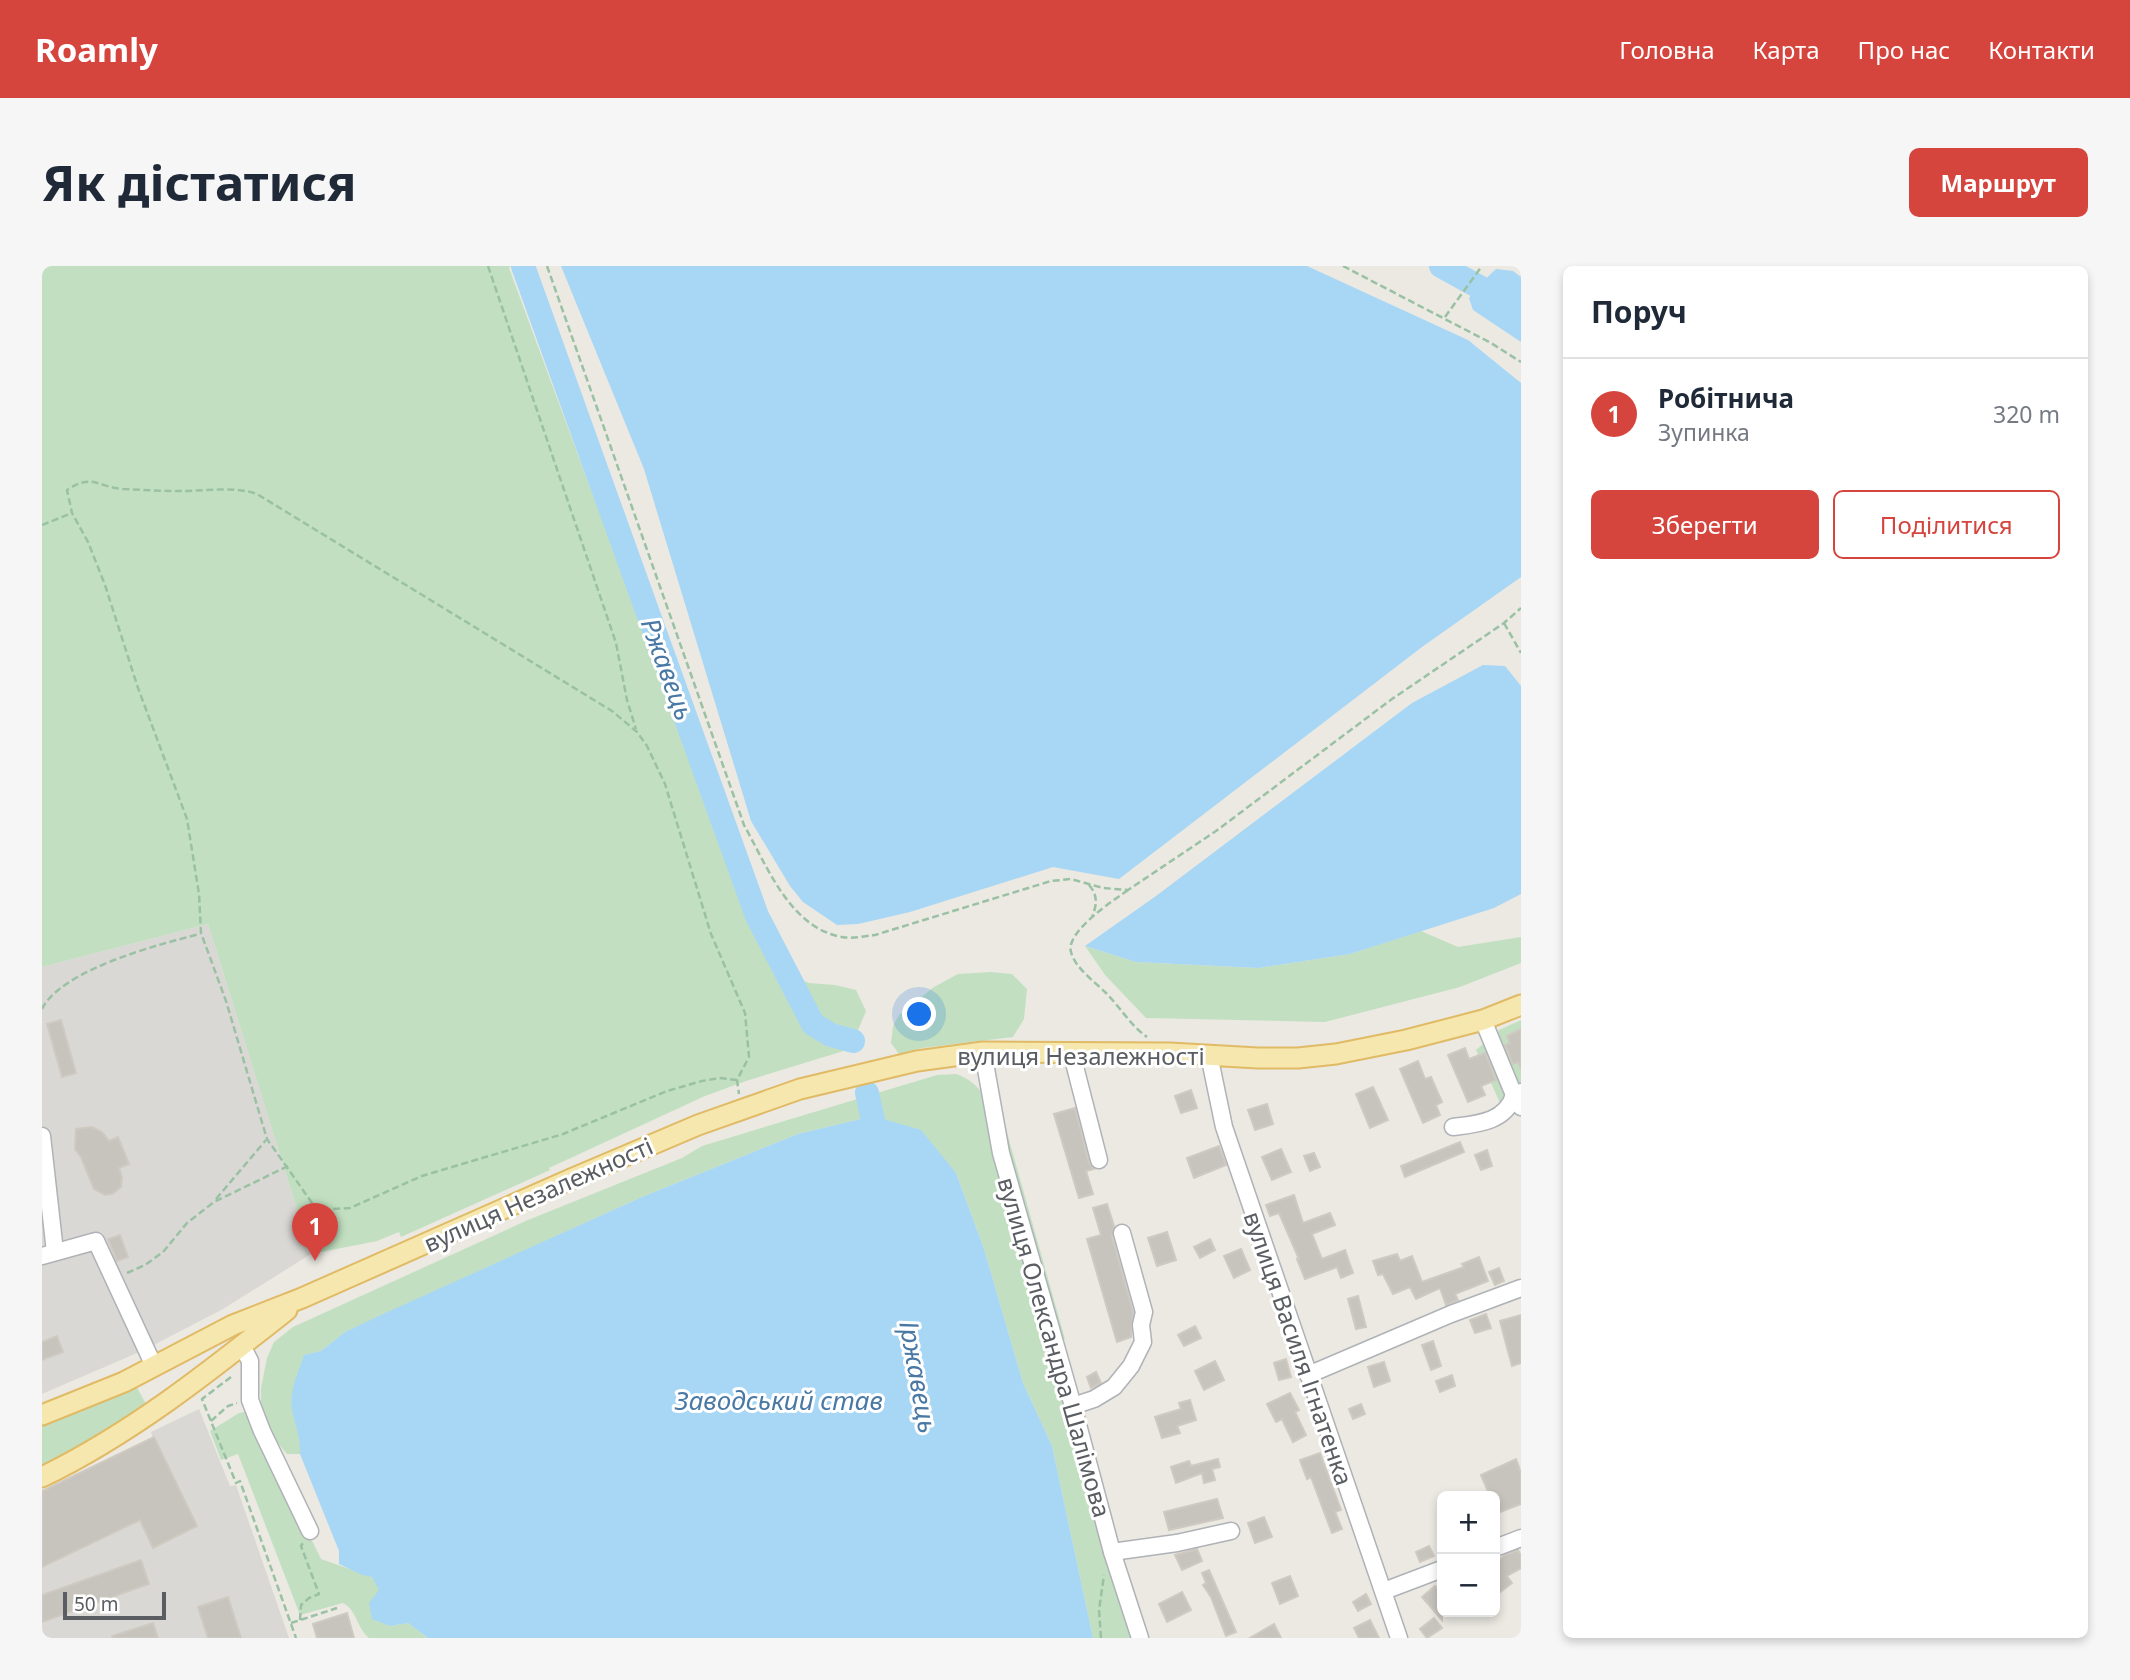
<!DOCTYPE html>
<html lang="uk">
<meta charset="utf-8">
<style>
:root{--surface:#fff;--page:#f6f6f7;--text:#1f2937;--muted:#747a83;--line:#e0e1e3;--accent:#d5453e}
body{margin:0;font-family:"Noto Sans",sans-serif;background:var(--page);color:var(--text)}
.controls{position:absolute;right:21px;bottom:21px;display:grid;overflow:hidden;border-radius:10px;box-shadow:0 4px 10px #0003}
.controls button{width:63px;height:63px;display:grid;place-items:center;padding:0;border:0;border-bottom:2px solid var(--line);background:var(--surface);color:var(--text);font:35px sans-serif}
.scale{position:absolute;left:21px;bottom:18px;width:103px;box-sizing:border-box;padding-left:7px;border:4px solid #5a5d61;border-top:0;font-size:19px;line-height:24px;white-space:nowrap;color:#5a5d61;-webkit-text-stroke:5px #fff;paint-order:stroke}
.you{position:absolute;left:878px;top:749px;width:24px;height:24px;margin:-18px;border:5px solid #fff;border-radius:50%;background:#1a73e8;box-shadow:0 0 0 10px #1a73e833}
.badge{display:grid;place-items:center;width:46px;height:46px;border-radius:50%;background:var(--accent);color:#fff;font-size:23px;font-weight:700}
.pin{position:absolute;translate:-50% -58px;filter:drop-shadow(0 2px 4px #0008)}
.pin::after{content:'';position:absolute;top:37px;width:24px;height:21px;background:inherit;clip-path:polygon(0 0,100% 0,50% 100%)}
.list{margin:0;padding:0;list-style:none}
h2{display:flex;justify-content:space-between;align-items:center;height:91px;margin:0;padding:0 28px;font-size:30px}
h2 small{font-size:23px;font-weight:400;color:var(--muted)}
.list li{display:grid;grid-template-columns:46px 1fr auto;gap:21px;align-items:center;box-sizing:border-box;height:112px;padding:0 28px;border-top:2px solid var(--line)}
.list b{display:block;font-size:26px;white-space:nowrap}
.list p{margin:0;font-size:23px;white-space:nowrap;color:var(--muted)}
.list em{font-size:23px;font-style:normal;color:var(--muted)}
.actions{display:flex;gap:14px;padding:21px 28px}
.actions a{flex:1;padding:16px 0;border:2px solid var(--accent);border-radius:10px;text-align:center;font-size:24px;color:var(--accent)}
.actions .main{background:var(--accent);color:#fff}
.map{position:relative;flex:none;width:1479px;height:1372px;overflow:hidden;border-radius:10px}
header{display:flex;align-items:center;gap:42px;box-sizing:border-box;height:98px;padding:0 35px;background:var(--accent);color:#fff}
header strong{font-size:33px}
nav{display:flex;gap:38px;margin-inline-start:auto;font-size:24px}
.intro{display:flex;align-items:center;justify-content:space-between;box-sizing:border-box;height:168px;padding:0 42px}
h1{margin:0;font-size:49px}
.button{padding:18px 32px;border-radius:10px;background:var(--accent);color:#fff;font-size:24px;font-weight:700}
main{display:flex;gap:42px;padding:0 42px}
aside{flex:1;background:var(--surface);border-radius:10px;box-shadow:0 4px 10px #0003}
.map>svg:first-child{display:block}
.industrial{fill:#dad8d4}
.green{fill:#c2e0c1}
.water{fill:#a8d6f5}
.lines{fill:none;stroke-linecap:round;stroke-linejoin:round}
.river{stroke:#a8d6f5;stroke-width:24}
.building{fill:#c7c4be;stroke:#cfcac1;stroke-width:2}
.minor-casing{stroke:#afb2b6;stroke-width:19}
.major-casing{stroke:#e1ba65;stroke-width:23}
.path{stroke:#9ac1a4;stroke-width:2.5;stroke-dasharray:7 3.5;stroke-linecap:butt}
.minor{stroke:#fff;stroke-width:16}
.major{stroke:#f5e7ad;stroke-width:19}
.labels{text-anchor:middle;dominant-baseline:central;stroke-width:6;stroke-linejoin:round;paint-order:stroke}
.street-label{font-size:24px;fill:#5a5d61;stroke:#fff}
.water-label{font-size:26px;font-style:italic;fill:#4978a5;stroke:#fff}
</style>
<header>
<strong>Roamly</strong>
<nav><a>Головна</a><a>Карта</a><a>Про нас</a><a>Контакти</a></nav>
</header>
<div class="intro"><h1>Як дістатися</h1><a class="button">Маршрут</a></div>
<main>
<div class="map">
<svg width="1479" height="1372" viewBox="0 0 1479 1372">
<rect width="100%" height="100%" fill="#ebe9e2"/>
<g class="industrial">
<path d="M166,658L269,988L181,1043L102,1084L0,1128V701Z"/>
<path d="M157,1143L188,1220L194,1219L247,1372H0V1225L111,1172L109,1166Z"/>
</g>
<g class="green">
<path d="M0,0H469L467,2L546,216L697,610L744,708L767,717L793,719L814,724L824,745L808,783L704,815L663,830L507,902L508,904L359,971L357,966L335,975L269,988L166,658L0,701Z"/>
<path d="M1379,665L1416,681L1479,671V697L1418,721L1283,756L1104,752L1063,709L1043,680L1094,696L1216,702L1308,688Z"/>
<path d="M948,706L970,708L985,723L982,753L971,771L880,782L857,788L849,777L851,760L857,749L892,721L916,708Z"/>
<path d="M1479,754V845L1466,848L1459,839L1434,784L1446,774L1453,773L1457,764Z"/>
<path d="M914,808C934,814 938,829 957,838L1023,1073L1008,1080L1096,1372H1051L1010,1180L981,1117L942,983L914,907L831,850L756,868L600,931L303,1066L279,1085L263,1089L250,1143L259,1176L258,1188H245L234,1175L225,1156L219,1139V1122L225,1092L232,1076L251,1061L486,954L640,892L660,880L895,809Z"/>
<path d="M92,1116L104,1138L69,1164L0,1201V1155Z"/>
<path d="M207,1145L279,1293L330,1311L338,1324L348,1360L366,1357L386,1372H327C315,1362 314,1343 301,1337L258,1349L196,1188L179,1194L168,1165L197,1147Z"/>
</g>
<g class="water">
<path d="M519,0H1265L1426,74L1479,117V311L1380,381L1077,613L1011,601L868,646L816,658L795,659L761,636L748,620L709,555L602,203Z"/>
<path d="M1454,3L1471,5L1479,11V76L1431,44L1427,32L1435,21Z"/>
<path d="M1441,399L1463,400L1479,420V628L1452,642L1308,688L1216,702L1094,696L1043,680L1114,630L1370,437Z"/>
<path d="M831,850L879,864L914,907L942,983L981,1117L1010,1180L1051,1372H386L366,1357L348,1360L330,1353L327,1337L337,1324L330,1311L320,1309L297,1298V1285L258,1188C259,1172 253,1159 250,1144C247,1125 256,1107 262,1089L279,1085L303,1066L339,1049L600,931L756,868Z"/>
</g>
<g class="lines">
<g class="river">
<path d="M481,0L715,650L771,758L789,769L811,775"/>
<path d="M1399,0L1479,44"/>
<path d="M825,827L837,881"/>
</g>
</g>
<g class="building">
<path d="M19,754L34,807L20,811L5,758Z"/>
<path d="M1479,763V803L1476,796L1471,798L1463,779L1468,777L1465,770Z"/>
<path d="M1423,782L1427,793L1443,787L1454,814L1439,820L1443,829L1426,836L1406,789Z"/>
<path d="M1376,795L1383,813L1389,811L1400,836L1394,839L1398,849L1381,857L1358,803Z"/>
<path d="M1331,821L1346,854L1328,862L1314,828Z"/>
<path d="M1149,824L1155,842L1139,847L1133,830Z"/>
<path d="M1225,838L1231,858L1213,864L1206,844Z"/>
<path d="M1033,842L1047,897L1052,903L1044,905L1051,928L1037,932L1012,848Z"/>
<path d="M50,861L60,866L67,875L76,871L87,898L77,902L80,912L79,921L70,928L63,929L52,923L39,891L33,883L34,863Z"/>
<path d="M1418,876L1422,886L1363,911L1359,900Z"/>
<path d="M1177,880L1184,899L1152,912L1145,892Z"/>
<path d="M1239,883L1249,906L1230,914L1220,891Z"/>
<path d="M1445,884L1450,900L1439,904L1433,889Z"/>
<path d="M1272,887L1278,901L1268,905L1262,890Z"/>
<path d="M1252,929L1261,957L1288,947L1293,959L1270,968L1280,993L1303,984L1311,1007L1299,1012L1295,1001L1263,1013L1255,993H1257L1237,947L1228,950L1224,939Z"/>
<path d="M1065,938L1072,960L1070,970L1091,1046L1089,1071L1075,1076L1045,973L1059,969L1051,942Z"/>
<path d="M1125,966L1134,994L1115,1000L1106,972Z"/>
<path d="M78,969L86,991L75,995L66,973Z"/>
<path d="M1168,973L1173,984L1158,992L1152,981Z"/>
<path d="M1199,983L1208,1004L1192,1012L1182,990Z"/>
<path d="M1355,988L1358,995L1370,990L1380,1016L1422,1001L1420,998L1437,991L1446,1015L1413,1028L1416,1034L1404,1039L1398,1022L1374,1033L1368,1021L1351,1028L1341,1008L1336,1009L1331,995Z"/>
<path d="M1457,1002L1462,1015L1453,1019L1447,1006Z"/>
<path d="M1316,1030L1324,1061L1314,1063L1306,1033Z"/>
<path d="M1444,1048L1449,1062L1433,1067L1428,1054Z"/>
<path d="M1479,1049V1097L1470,1100L1458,1055Z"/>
<path d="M1153,1060L1159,1072L1142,1080L1136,1069Z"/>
<path d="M15,1070L21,1086L0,1094V1076Z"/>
<path d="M1391,1075L1399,1100L1389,1104L1380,1079Z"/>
<path d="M1244,1093L1249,1111L1237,1114L1232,1097Z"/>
<path d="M1173,1095L1182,1114L1162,1124L1153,1105Z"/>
<path d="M1342,1096L1348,1115L1332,1121L1326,1101Z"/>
<path d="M1054,1106L1059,1117L1049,1122L1045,1111Z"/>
<path d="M1410,1109L1413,1120L1398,1126L1394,1115Z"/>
<path d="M1248,1127L1257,1144L1253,1146L1264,1169L1251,1176L1240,1153L1234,1156L1225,1138Z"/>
<path d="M1148,1134L1154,1154L1135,1160L1138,1167L1120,1172L1113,1151L1139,1143L1137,1137Z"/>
<path d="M1319,1138L1323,1148L1311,1153L1307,1143Z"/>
<path d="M112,1171L155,1260L111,1282L98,1254L0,1301V1225Z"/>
<path d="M1278,1187L1299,1244L1293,1246L1300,1263L1290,1267L1269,1211L1265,1213L1258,1194Z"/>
<path d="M1176,1193L1178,1201L1170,1203L1173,1214L1162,1217L1160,1207L1134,1217L1129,1201L1147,1195L1149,1200Z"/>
<path d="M1474,1193L1479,1207V1238L1453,1248V1230H1448L1439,1209Z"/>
<path d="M1175,1233L1181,1252L1127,1264L1122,1246Z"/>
<path d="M1222,1251L1230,1271L1213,1277L1206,1257Z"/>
<path d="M1387,1280L1392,1290L1378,1296L1374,1286Z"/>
<path d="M1155,1283L1160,1295L1140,1304L1133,1289Z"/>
<path d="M1476,1284L1479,1290V1302L1465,1310L1470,1317L1453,1330V1293L1455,1296L1463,1289Z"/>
<path d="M99,1294L107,1318L0,1356V1329Z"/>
<path d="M1167,1304L1194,1366L1184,1370L1169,1331L1161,1319L1164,1317L1160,1307Z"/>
<path d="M1248,1310L1256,1330L1238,1338L1230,1317Z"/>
<path d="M1393,1320L1400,1328V1354L1380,1331Z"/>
<path d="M1140,1326L1149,1344L1125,1356L1117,1338Z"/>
<path d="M1324,1328L1329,1338L1316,1345L1311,1336Z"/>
<path d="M186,1331L199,1372H166L156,1341Z"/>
<path d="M305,1347L312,1372H275L271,1358Z"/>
<path d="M1392,1352L1400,1362L1385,1372L1378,1363Z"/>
<path d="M1328,1354L1337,1372H1317L1312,1362Z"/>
<path d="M111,1357L116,1372H71L70,1370Z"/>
<path d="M1232,1358L1239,1372H1208Z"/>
</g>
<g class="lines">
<defs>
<g id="minor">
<path d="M1441,754L1472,829L1479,826"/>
<path d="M1029,785L1057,894"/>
<path d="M941,786L959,887L1031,1140L1070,1286L1098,1372"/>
<path d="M1167,789L1182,861L1357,1372"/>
<path d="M1411,861C1435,858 1464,856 1472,829L1479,841"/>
<path d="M0,870L13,986"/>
<path d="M0,990L54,975L112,1100"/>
<path d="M200,1080L208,1095V1134L220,1165L268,1265"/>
<path d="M1266,1109L1409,1048L1479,1022"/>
<path d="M1031,1140L1052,1133L1072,1121L1089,1100L1101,1076L1099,1059L1102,1046L1080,967"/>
<path d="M1453,1282L1479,1272"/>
<path d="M1070,1286L1135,1277L1189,1265"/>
<path d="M1342,1325L1400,1303"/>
</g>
<g id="major">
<path d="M0,1149L82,1116L191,1059L260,1032L529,913L656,859L758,823L875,795L941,786L1128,787L1216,792H1256L1294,788L1364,774L1441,754L1479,739"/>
<path d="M0,1211C89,1168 168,1105 245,1044"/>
</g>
</defs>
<use href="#minor" class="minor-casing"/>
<use href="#major" class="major-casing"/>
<g class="path">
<path d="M446,0L574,377L585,434L594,463"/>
<path d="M505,0L702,559C725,600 748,662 800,671C810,673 823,670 833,669L1009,615L1029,613L1061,622L1086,624L1174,565L1350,433L1462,357L1479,342"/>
<path d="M1301,0L1449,77L1479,96"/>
<path d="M1403,51L1440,0"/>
<path d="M0,259L30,247"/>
<path d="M1462,357L1479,387"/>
<path d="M1047,619C1056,629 1055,639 1050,651"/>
<path d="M1086,624C1072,634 1023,666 1029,686C1033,702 1053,716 1064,727C1078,741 1089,760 1105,771"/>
<path d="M0,743C19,704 117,678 158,668"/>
<path d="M695,814L678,812L660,815L625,825L521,868L380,910L308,942L275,944L225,873L184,735L159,667L157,628L145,553L96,422L63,319L46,276L30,247L25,224C51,207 55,221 81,223C101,224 121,225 140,225C165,225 192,220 215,228L570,445L595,466L605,480L623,518L669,668L703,747L707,791L695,814L697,828"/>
<path d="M174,933L224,874"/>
<path d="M85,1007L103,999L121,986L145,957L172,936L246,900"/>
<path d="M189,1111L160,1133L194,1217L198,1215L254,1372"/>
<path d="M169,1155L186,1140L195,1137"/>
<path d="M258,1354L259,1339L267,1332L277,1328L259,1280L261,1277"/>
<path d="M249,1357L295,1342"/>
<path d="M1059,1372L1057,1344L1062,1309"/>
</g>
<use href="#minor" class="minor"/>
<use href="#major" class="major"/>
</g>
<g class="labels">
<g class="street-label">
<text x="1039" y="789">вулиця Незалежності</text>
<text transform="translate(496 928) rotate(-24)">вулиця Незалежності</text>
<text transform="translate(1013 1081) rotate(74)">вулиця Олександра Шалімова</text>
<text transform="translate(1257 1082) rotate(71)">вулиця Василя Ігнатенка</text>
</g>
<g class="water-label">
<text transform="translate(626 403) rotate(70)">Ржавець</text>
<text transform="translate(877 1111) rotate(80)">Іржавець</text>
<text x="737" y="1134">Заводський став</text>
</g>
</g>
</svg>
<div class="controls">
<button>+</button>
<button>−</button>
</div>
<div class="scale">50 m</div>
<div class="you"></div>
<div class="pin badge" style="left:273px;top:995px">1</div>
</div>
<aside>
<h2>Поруч<small></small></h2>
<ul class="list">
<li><span class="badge">1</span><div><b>Робітнича</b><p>Зупинка</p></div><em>320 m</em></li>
</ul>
<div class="actions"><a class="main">Зберегти</a><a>Поділитися</a></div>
</aside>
</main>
